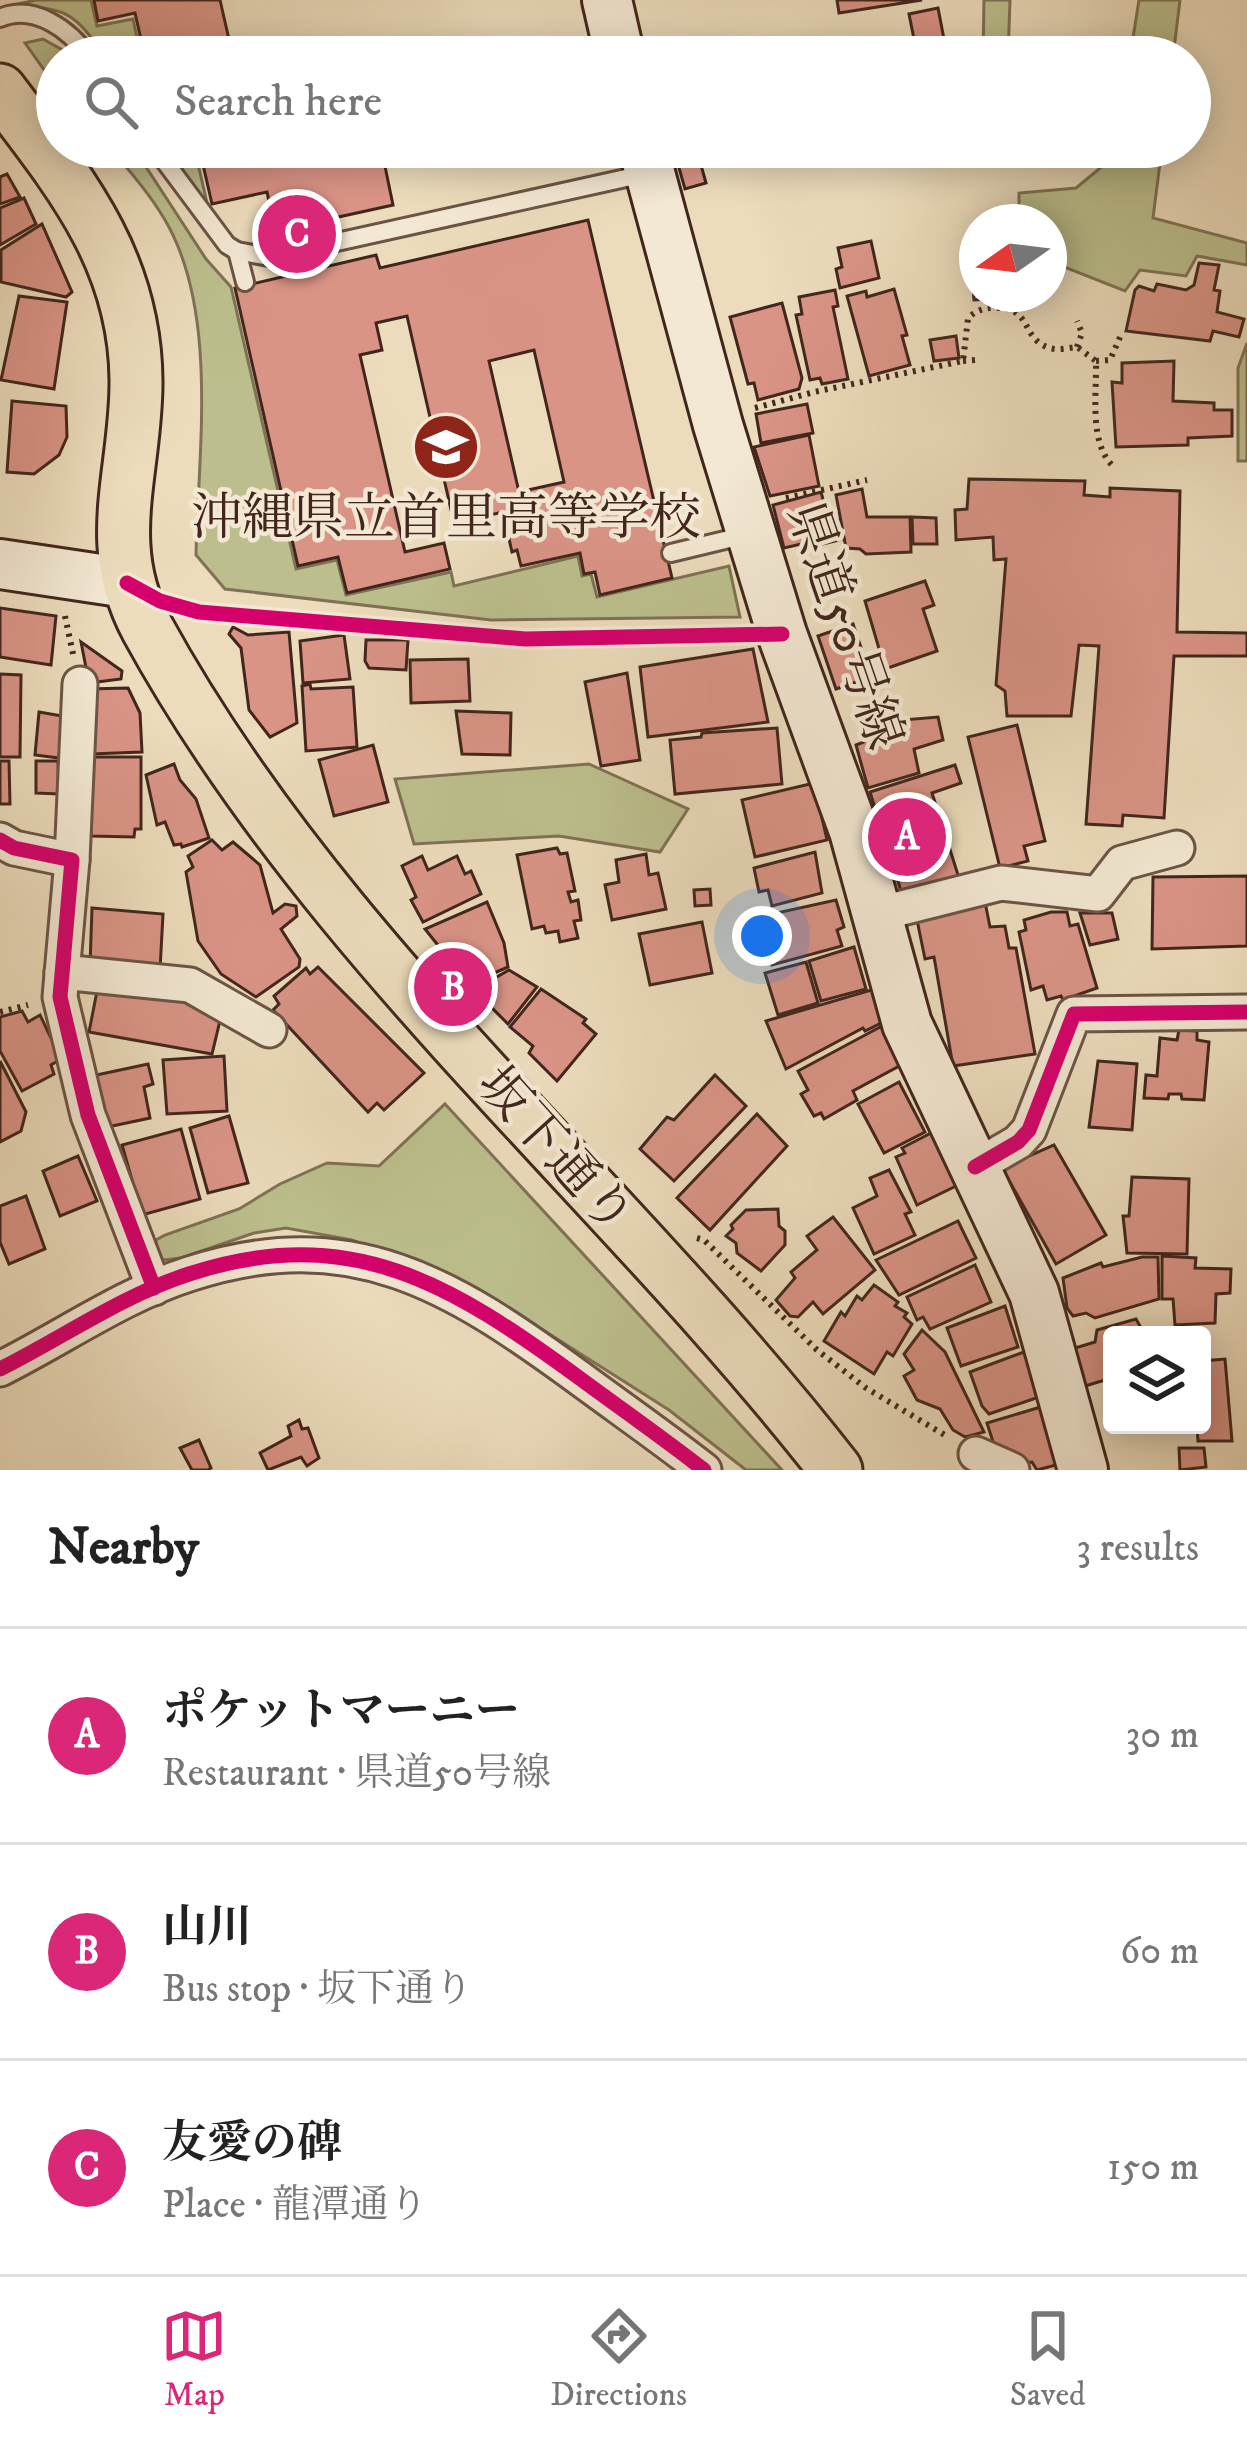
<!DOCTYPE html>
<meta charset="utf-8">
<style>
:root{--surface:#fff;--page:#f6f6f6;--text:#222;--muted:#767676;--line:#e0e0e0;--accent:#db2777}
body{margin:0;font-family:"IM FELL DW Pica","Noto Serif JP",serif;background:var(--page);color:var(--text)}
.controls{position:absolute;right:36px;bottom:36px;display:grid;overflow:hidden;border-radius:12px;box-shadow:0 6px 30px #0003}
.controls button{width:108px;height:108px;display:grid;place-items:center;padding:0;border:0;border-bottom:3px solid var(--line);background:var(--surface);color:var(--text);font:60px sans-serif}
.compass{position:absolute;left:959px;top:204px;width:108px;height:108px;border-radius:50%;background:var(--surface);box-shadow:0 6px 30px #0003;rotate:256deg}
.you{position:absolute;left:762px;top:936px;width:42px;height:42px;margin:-30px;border:9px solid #fff;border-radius:50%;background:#1a73e8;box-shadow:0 0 0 18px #1a73e833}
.badge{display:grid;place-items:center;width:78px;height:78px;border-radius:50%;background:var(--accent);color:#fff;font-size:39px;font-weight:700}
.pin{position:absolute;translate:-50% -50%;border:6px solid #fff;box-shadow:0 3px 12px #0006}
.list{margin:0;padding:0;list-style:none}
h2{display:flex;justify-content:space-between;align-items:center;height:156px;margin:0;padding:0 48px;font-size:51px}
h2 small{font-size:39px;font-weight:400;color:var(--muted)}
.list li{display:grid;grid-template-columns:78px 1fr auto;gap:36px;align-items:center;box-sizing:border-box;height:216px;padding:0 48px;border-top:3px solid var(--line)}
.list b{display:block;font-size:45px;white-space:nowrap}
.list p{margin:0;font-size:39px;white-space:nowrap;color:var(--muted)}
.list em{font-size:39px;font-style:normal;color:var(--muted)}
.icon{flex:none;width:66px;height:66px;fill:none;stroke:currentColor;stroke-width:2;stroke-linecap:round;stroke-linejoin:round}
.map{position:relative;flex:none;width:1247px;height:1470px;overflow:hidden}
.search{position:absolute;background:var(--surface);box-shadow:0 6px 30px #0003;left:36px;right:36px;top:36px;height:132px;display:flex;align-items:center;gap:30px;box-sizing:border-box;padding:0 42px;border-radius:66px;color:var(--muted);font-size:45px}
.sheet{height:804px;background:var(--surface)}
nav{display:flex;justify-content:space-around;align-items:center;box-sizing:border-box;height:168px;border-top:3px solid var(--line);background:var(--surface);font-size:33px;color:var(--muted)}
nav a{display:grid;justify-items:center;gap:6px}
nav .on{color:var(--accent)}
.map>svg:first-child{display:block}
.green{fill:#bcbf8d;stroke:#7f7255;stroke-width:3}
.building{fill:#da9486;stroke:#42261d;stroke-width:3;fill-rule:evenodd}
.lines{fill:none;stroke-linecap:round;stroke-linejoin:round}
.service-casing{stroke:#6c5445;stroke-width:22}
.minor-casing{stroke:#6c5445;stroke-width:39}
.secondary-casing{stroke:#42261d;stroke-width:54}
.primary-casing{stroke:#42261d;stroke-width:57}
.path{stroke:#42261d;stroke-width:6;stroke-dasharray:3 6;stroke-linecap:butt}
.service{stroke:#f3e8d3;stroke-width:16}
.minor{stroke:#f3e8d3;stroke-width:33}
.secondary{stroke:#f3e8d3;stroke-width:48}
.primary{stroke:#ecdcbc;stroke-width:51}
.cycleway-casing{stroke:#f3e8d3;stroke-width:22}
.cycleway{stroke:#d6006c;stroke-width:15}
.labels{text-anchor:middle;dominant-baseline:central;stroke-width:9;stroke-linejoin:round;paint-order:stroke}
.poi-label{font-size:51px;fill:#42261d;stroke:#f3e8d3}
.street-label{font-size:51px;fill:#42261d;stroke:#f3e8d3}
</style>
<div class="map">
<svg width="1247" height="1470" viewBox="0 0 1247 1470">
<rect width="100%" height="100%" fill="#ecdcbc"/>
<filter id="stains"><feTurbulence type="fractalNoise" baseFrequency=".00167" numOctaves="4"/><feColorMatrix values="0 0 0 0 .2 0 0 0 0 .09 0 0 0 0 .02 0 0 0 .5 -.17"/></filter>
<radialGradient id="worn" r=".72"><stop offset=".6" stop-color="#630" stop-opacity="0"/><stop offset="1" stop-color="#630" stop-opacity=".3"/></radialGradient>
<g class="green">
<path d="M36,0H91L97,26L133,19L141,57H105C74,11 65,7 9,6Z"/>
<path d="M984,0H1010L1008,57H983Z"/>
<path d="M1139,0H1180L1173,57H1130Z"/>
<path d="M43,39L75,57H57V88L25,43Z"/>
<path d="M109,147H133L206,259L231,287L296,569L337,560L346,595L451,572L454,586L578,556L582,576L591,574L597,597L729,566L740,617L491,620L225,589L196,555C198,452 219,312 165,220C150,194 128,169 109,147Z"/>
<path d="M167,147H194L208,207Z"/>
<path d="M1117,147H1162L1153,218L1247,243V265L1197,256L1186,276L1140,270L1125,291L1049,261V222H1019V193L1076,188L1116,155Z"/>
<path d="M1247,343V461H1238V368Z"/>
<path d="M589,764L688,809L660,852L559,836L414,844L395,779Z"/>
<path d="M445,1104L782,1470H746L669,1410L477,1288L352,1240L286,1228L254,1233L181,1258L163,1260L155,1256L156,1240L165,1235L239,1209L280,1184L327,1163L379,1166Z"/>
</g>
<g class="building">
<path d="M94,0H220L233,57H145L135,13L98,21Z"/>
<path d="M837,0H922L839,13Z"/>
<path d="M938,8L944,39L915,44L909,14Z"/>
<path d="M199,147H298L300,154L333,147H381L393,205L275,231L267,192L212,204Z"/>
<path d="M673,147H696L706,183L685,189Z"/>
<path d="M7,174L20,197L0,204V177Z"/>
<path d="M24,198L36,224L0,245V208Z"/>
<path d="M588,220L672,578L600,595L595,572L584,574L580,553L521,566L517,550L512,552L503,512L454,523L407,316L376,323L382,350L360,355L405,552L444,543L450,569L347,593L338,557L298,566L235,288L376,255L380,268ZM534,350L564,482L519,492L489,361Z"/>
<path d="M42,224L72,292L66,297L1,282V250Z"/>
<path d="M871,241L879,278L840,288L836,269L842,267L838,248Z"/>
<path d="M977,243V294H1009V298L974,300L971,262Z"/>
<path d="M1199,263L1219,265L1214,290L1220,291L1217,312L1244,319L1239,337L1213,331L1210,341L1126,331L1135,290L1139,286L1154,291L1157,284L1186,290L1194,285Z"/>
<path d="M894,289L907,335L902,336L910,365L869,376L847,296L866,291L867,297Z"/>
<path d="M835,290L838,306L833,307L848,379L822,384L820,378L810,380L796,315L802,314L799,297Z"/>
<path d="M19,296L67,302L54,389L1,380Z"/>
<path d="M782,303L802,378L799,389L758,400L754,383L748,384L730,317Z"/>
<path d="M956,336L959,358L934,361L930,340Z"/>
<path d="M1174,361L1173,401L1214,403V410H1232V436L1188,438V445L1116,447L1112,382L1122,383V363Z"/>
<path d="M12,401L66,406L67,437L59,455L34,474L7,472Z"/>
<path d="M807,404L813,433L761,443L756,414Z"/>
<path d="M809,435L819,486L770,496L754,447Z"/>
<path d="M969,479L1085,481L1084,495L1110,497V488L1180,491L1177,632L1247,633V656H1174L1164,818L1123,815L1122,826L1086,824L1099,646L1079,645L1071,716H1007L1005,691L996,685L1006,559L994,560L993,537L956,540L955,510L967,509Z"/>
<path d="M862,489L867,517H910L911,552L866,554L860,549L846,548L836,495Z"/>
<path d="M821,492L829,522L839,520L844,539L802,549L801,544L784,548L773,505Z"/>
<path d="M912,517L936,518L937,544H913Z"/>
<path d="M925,581L934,605L923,609L937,651L885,669L865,601Z"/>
<path d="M0,608L56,616L51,665L0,657Z"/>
<path d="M853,624L871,677L836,689L818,636Z"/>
<path d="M233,627L248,635L289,632L297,723L270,737L249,710L241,648L229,634Z"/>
<path d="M344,635L350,679L303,683L300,641Z"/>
<path d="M366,640H408L406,670L369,668L365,661Z"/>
<path d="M81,642L122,671L121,679L89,683Z"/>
<path d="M753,649L768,722L648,737L640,667Z"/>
<path d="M468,659L470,701L411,703L410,660Z"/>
<path d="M627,673L640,760L601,766L585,682Z"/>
<path d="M0,674L21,675L20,757H0Z"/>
<path d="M310,684L311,689L353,687L357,747L306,751L302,686Z"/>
<path d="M128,688L140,713L142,752L91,754L88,689Z"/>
<path d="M456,711L511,713L510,755L462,754Z"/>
<path d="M39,712L62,716L59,758L35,755Z"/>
<path d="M938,717L943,740L914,749L919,773L868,788L856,745L864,742V736L904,726L902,720Z"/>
<path d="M1017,725L1045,841L1024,846L1028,861L1000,868L968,737Z"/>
<path d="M777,728L782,784L675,794L670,740L701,737L702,733Z"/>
<path d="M373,745L388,802L334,816L319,760Z"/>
<path d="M91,757H141V829H135L134,837L91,836Z"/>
<path d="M0,761H9L10,804H0Z"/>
<path d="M36,761H58L59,794L36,793Z"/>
<path d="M174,764L180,780L196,799L209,838L182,847L181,844L174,845L165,822L157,825L146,775Z"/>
<path d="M955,765L961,783L932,793L959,878L913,892L901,891L870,792Z"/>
<path d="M814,783L827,840L755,857L742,800Z"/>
<path d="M212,840L222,850L233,842L260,865L273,913L285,904L296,906L297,916L281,929L300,959L299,967L256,997L221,974L198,941L186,872L193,867L188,856Z"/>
<path d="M557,848L560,854L567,853L575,891L568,892L571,902L578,900L581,920L574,921L578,938L560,942L558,931L546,933L544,926L532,929L517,855Z"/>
<path d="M815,852L822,893L772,906L768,890L759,892L754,868Z"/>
<path d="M646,854L649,875L658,873L666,909L612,920L605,885L619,882L616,860Z"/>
<path d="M422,856L428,870L457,856L465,874L471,871L481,894L423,922L411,900L416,897L402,866Z"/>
<path d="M1247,876V946L1152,949L1153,877Z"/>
<path d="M710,889L711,905L695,906L694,890Z"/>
<path d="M836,900L844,927L837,930L842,946L772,965L759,917Z"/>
<path d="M487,902L504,943L508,967L469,984L425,929Z"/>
<path d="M985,902L990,927L1005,926L1009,948H1016L1035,1054L953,1066L934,957L925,959L916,915Z"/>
<path d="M92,908L163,914L160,970L90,965Z"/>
<path d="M1051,912H1067L1070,926L1078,924L1097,988L1063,1000L1061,996L1047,1000L1043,986L1031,990L1019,932L1026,930L1024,920Z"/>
<path d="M1080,913H1112L1118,939L1090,945Z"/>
<path d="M702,922L712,973L650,985L639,934Z"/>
<path d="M854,947L866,989L821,1001L809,961Z"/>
<path d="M806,962L818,1003L778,1015L765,973Z"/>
<path d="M318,967L424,1073L384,1110L377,1103L368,1112L273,1010L279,1004L274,996L306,968L310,974Z"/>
<path d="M509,970L537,987L508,1024L474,990Z"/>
<path d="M99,981L223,1008L212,1054L89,1032Z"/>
<path d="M878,988L887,1020L865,1031L863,1028L786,1069L766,1021Z"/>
<path d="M541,989L586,1019L583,1023L596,1034L557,1081L529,1053L533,1046L510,1027Z"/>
<path d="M22,1011L28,1022L40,1015L61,1059L51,1065L54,1074L22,1091L0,1051V1017Z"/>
<path d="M882,1026L901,1065L853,1091L857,1100L824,1119L821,1113L814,1116L801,1094L808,1090L798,1071Z"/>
<path d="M1179,1030L1197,1031V1040L1209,1042L1204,1100L1182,1099L1181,1094H1169L1168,1099L1144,1098L1146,1075L1157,1076L1160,1038L1177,1040Z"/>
<path d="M224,1056L227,1111L167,1114L163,1060Z"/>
<path d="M0,1061L26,1112L21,1131L0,1142Z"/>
<path d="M1098,1061L1137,1064L1132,1130L1089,1127Z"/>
<path d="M148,1064L153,1084L144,1087L150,1118L103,1128L92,1076Z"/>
<path d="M715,1075L746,1106L674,1181L640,1149L667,1117L674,1120Z"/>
<path d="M899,1082L925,1132L884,1153L858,1104Z"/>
<path d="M757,1114L787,1146L710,1230L677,1198Z"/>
<path d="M229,1116L248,1183L208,1193L190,1128Z"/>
<path d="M181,1129L200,1199L142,1215L122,1145Z"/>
<path d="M933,1132L958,1185L917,1205L896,1157L905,1153L902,1148Z"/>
<path d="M1054,1145L1106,1235L1056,1264L1002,1168Z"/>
<path d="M78,1156L97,1201L60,1216L43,1171Z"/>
<path d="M889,1170L911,1212L905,1214L915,1235L874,1254L853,1208L877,1196L870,1178Z"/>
<path d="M1132,1177L1189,1179L1187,1254L1127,1253L1123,1216H1129Z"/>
<path d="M26,1196L45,1249L9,1264L0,1242V1206Z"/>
<path d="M778,1209L779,1226L785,1231V1245L761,1271L737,1253L736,1243L726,1236L733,1229L731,1225L746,1210Z"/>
<path d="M833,1217L875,1270L823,1314L813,1302L798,1317L790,1316L776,1300L795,1278L791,1272L817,1250L807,1236Z"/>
<path d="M958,1221L976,1258L899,1295L876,1260Z"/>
<path d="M1162,1256L1196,1258L1195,1268L1231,1269L1230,1293L1216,1294L1215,1323L1175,1325L1173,1299H1162Z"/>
<path d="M1142,1257H1158L1159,1299L1095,1318L1086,1313L1073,1316L1067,1308L1063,1278L1101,1263L1103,1267Z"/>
<path d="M975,1265L991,1302L930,1329L923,1317L917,1320L907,1297Z"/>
<path d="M874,1285L898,1302L895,1306L907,1313L904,1317L912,1324L893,1356L887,1352L874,1374L824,1341L841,1312L845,1316L857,1296L862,1300Z"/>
<path d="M1005,1306L1018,1347L961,1366L947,1328Z"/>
<path d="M1136,1319L1145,1335H1112V1378L1085,1386L1075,1348L1095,1342L1097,1330Z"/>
<path d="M922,1330L945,1352L984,1432L965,1437L953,1430L940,1409L917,1400L904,1376L914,1370L904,1354Z"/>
<path d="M1024,1352L1039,1397L989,1414L982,1406L970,1372Z"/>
<path d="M1225,1359L1232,1441H1198L1197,1427L1175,1425H1202V1361Z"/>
<path d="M1044,1406L1060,1464L1037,1470L1032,1462L1024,1463L995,1448L987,1423Z"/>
<path d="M299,1420L302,1429L308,1428L319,1458L307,1466L301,1457L268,1470L260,1453L291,1436L288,1426Z"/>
<path d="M199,1440L211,1468L208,1470H192L180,1448Z"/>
<path d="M1179,1448H1204L1206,1467L1180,1470Z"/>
</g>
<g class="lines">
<defs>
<g id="service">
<path d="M0,18C34,3 70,30 89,57"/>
<path d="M154,147L227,245L237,251L269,257L644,174"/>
<path d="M237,251L245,282"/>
<path d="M671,553L750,534"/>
</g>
<g id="minor">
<path d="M0,840L14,848L72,860L60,997L88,1115L154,1288"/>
<path d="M72,860L80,684"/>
<path d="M878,914L1001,883L1098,894L1122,863L1177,848"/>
<path d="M62,972L190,985L269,1030"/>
<path d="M975,1167L1018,1142L1029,1130L1074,1014L1247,1012"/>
<path d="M0,1369C62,1338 123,1295 189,1274C351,1221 452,1285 578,1377C620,1408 663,1438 704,1470"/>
<path d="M976,1454L1012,1470"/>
</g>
<g id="secondary">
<path d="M607,0L620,57"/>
<path d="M643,147L718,425L782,634L854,831L907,1024L1034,1293L1083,1470"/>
<path d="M0,564L127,583"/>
</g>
<path id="primary" d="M0,90C69,181 135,259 136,380C137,469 101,543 147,628C323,950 614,1185 836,1470"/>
</defs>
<use href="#service" class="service-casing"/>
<use href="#minor" class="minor-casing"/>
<use href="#secondary" class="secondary-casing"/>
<use href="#primary" class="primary-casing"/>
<g class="path">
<path d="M1077,347L1082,333L1077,321"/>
<path d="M963,361L976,360"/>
<path d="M1096,361L1110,360L1121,335"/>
<path d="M755,408L814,392L963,361L968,318C977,310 983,308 995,308C1032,307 1021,337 1047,347C1056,351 1067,348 1077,347L1096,361C1097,393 1088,445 1115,468"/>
<path d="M786,498L867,480"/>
<path d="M65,616L73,654"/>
<path d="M0,1012L28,1005"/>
<path d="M697,1238L704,1240L817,1350L866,1388L948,1437"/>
</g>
<use href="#service" class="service"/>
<use href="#minor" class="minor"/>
<use href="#secondary" class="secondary"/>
<use href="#primary" class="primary"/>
<defs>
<g id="cycleway">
<path d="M127,583L160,601L199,612L525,639L782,634"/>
<path d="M0,840L14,848L72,860L60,997L88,1115L154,1288"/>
<path d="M975,1167L1018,1142L1029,1130L1074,1014L1247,1012"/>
<path d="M0,1369C62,1338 123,1295 189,1274C351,1221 452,1285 578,1377C620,1408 663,1438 704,1470"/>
</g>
</defs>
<use href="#cycleway" class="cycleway-casing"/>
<use href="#cycleway" class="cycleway"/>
</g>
<defs>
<symbol id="school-disc" viewBox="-11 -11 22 22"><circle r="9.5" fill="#8f2418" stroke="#f3e8d3"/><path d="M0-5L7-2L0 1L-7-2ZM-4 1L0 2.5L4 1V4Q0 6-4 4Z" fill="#fff"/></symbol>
</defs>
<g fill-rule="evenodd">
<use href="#school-disc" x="408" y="409" width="76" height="76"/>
</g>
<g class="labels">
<g class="poi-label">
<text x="446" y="519">沖縄県立首里高等学校</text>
</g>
<g class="street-label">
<text transform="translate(844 626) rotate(71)">県道50号線</text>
<text transform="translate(555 1151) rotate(48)">坂下通り</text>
</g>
</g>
<rect width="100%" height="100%" filter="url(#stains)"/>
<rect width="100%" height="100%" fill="url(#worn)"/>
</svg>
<div class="controls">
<button><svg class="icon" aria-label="layers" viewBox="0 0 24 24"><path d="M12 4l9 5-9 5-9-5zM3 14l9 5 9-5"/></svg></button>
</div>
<svg class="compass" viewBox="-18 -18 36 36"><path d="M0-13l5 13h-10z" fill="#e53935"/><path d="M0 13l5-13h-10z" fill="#767676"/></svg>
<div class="you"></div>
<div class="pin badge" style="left:907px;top:837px">A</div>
<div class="pin badge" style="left:453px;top:987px">B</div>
<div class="pin badge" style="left:297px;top:234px">C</div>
<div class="search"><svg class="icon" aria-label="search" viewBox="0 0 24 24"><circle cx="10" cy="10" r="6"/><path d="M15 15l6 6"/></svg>Search here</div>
</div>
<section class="sheet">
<h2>Nearby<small>3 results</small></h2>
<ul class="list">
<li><span class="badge">A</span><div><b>ポケットマーニー</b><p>Restaurant · 県道50号線</p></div><em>30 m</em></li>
<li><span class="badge">B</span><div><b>山川</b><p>Bus stop · 坂下通り</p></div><em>60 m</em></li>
<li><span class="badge">C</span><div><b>友愛の碑</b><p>Place · 龍潭通り</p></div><em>150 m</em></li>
</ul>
</section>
<nav>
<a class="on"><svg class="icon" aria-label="map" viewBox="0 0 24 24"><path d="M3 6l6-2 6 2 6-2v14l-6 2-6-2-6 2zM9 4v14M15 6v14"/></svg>Map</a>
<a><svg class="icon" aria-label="directions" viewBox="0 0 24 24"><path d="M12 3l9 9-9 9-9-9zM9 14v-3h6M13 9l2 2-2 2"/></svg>Directions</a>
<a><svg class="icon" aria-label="saved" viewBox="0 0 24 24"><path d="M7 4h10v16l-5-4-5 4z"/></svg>Saved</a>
</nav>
